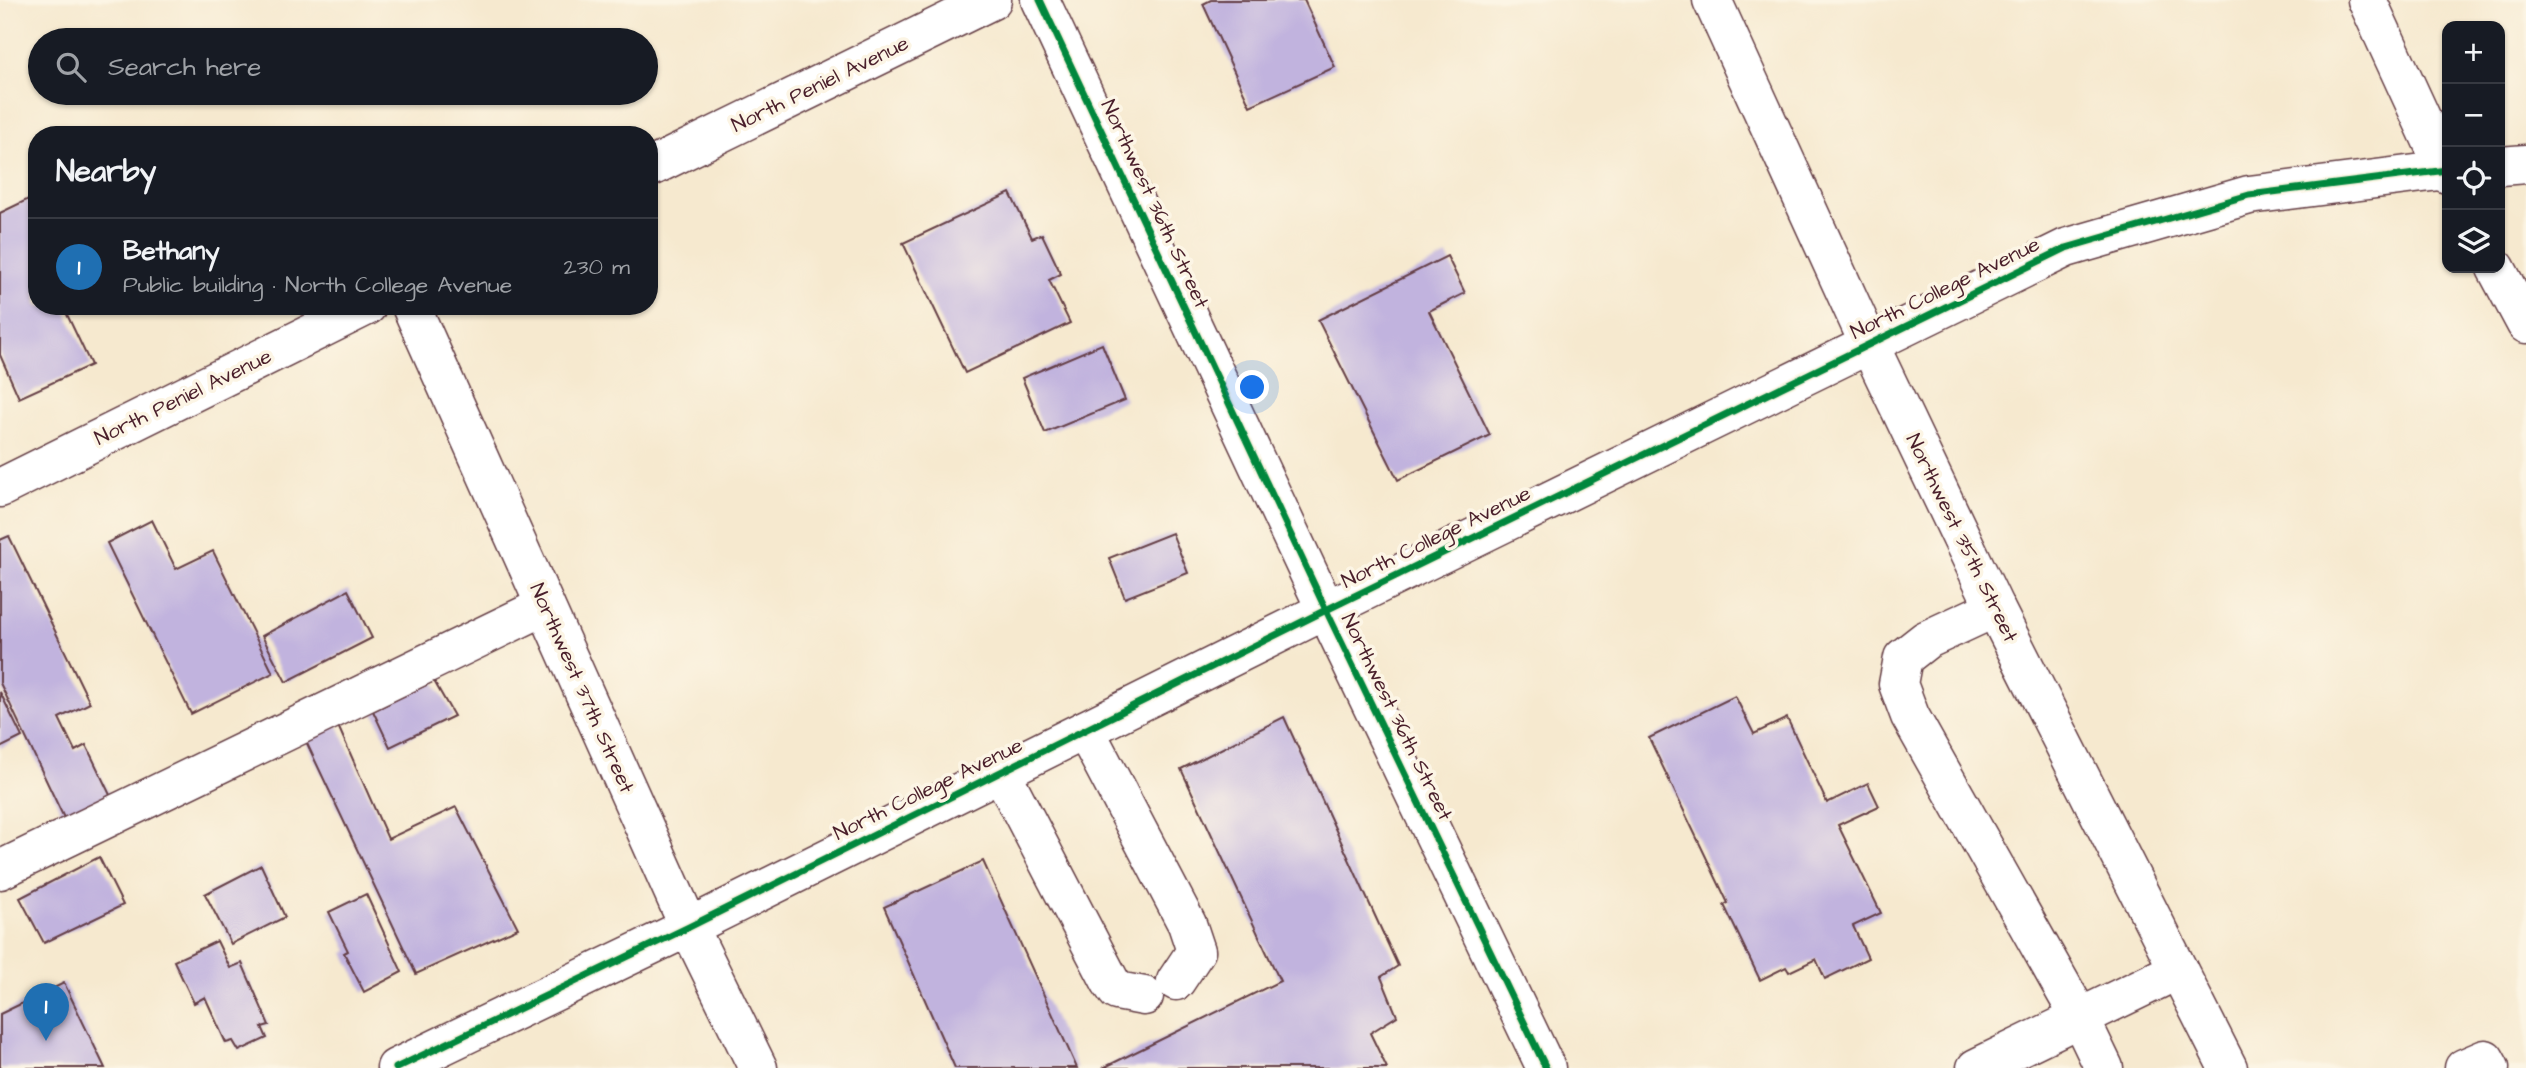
<!DOCTYPE html>
<meta charset="utf-8">
<style>
:root{--surface:#171b24;--page:#20242c;--text:#f1f3f6;--muted:#9ea1a6;--line:#363941;--accent:#1f6fb2}
body{margin:0;font-family:"Architects Daughter",sans-serif;background:var(--page);color:var(--text)}
.controls{position:absolute;right:21px;top:21px;display:grid;overflow:hidden;border-radius:14px;box-shadow:0 2px 5px #0004}
.controls button{width:63px;height:63px;display:grid;place-items:center;padding:0;border:0;border-bottom:2px solid var(--line);background:var(--surface);color:var(--text);font:35px sans-serif}
.you{position:absolute;left:1253px;top:388px;width:24px;height:24px;margin:-18px;border:5px solid #fff;border-radius:50%;background:#1a73e8;box-shadow:0 0 0 10px #1a73e833}
.badge{display:grid;place-items:center;width:46px;height:46px;border-radius:50%;background:var(--accent);color:#fff;font-size:23px;font-weight:700}
.pin{position:absolute;translate:-50% -58px;filter:drop-shadow(0 2px 4px #0008)}
.pin::after{content:'';position:absolute;top:37px;width:24px;height:21px;background:inherit;clip-path:polygon(0 0,100% 0,50% 100%)}
.list{margin:0;padding:0;list-style:none}
h2{display:flex;justify-content:space-between;align-items:center;height:91px;margin:0;padding:0 28px;font-size:30px}
h2 small{font-size:23px;font-weight:400;color:var(--muted)}
.list li{display:grid;grid-template-columns:46px 1fr auto;gap:21px;align-items:center;box-sizing:border-box;height:98px;padding:0 28px;border-top:2px solid var(--line)}
.list b{display:block;font-size:26px;white-space:nowrap}
.list p{margin:0;font-size:23px;white-space:nowrap;color:var(--muted)}
.list em{font-size:23px;font-style:normal;color:var(--muted)}
.icon{flex:none;width:38px;height:38px;fill:none;stroke:currentColor;stroke-width:2;stroke-linecap:round;stroke-linejoin:round}
.map{position:relative;flex:none;width:2526px;height:1068px;overflow:hidden}
.search{position:absolute;background:var(--surface);box-shadow:0 2px 5px #0004;left:28px;top:28px;width:630px;height:77px;display:flex;align-items:center;gap:18px;box-sizing:border-box;padding:0 24px;border-radius:38px;color:var(--muted);font-size:26px}
.panel{position:absolute;background:var(--surface);box-shadow:0 2px 5px #0004;left:28px;top:126px;width:630px;height:189px;border-radius:28px}
.map>svg:first-child{display:block}
.building{fill:#c1b3de}
.lines{fill:none;stroke-linecap:round;stroke-linejoin:round}
.minor-casing{stroke:#643d44;stroke-width:41}
.major-casing{stroke:#643d44;stroke-width:41}
.minor{stroke:#fff;stroke-width:38}
.major{stroke:#fff;stroke-width:38}
.cycleway-casing{stroke:#fcf5e5;stroke-width:11}
.cycleway{stroke:#00873e;stroke-width:7}
.labels{text-anchor:middle;dominant-baseline:central;stroke-width:7;stroke-linejoin:round;paint-order:stroke}
.street-label{font-size:21px;fill:#4a1f2b;stroke:#fcf5e5}
</style>
<div class="map">
<svg width="2526" height="1068" viewBox="0 0 2526 1068">
<rect width="100%" height="100%" fill="#fcf5e5"/>
<filter id="ink" filterUnits="userSpaceOnUse"><feTurbulence type="fractalNoise" baseFrequency=".0143" numOctaves="2"/><feDisplacementMap in="SourceGraphic" scale="14" xChannelSelector="R" yChannelSelector="G"/><feConvolveMatrix kernelMatrix="1 2 1 2 8 2 1 2 1" color-interpolation-filters="sRGB"/></filter>
<filter id="wash" filterUnits="userSpaceOnUse"><feTurbulence type="fractalNoise" baseFrequency=".00686" numOctaves="4" result="noise"/><feDisplacementMap in="SourceGraphic" scale="28" xChannelSelector="R" yChannelSelector="G"/><feGaussianBlur stdDeviation="1.57" result="paint"/><feColorMatrix in="noise" values="0 0 0 0 0 0 0 0 0 0 0 0 0 0 0 0 0 1.4 0 .05"/><feComposite in="paint" operator="in"/></filter>
<g filter="url(#wash)">
<rect width="100%" height="100%" fill="#f6e9cf"/>
<g id="blocks">
<g class="building">
<path d="M1211,0H1304L1335,67L1250,106L1203,4Z"/>
<path d="M1010,193L1032,238L1042,234L1061,274L1049,280L1070,323L965,373L903,243Z"/>
<path d="M35,196L37,201V306H63L91,365L19,398L0,355V213Z"/>
<path d="M1447,256L1465,293L1429,311L1490,435L1398,480L1318,320Z"/>
<path d="M1102,344L1125,400L1045,433L1022,378Z"/>
<path d="M152,520L176,569L213,551L273,673L191,714L107,543Z"/>
<path d="M1172,533L1188,573L1125,598L1109,558Z"/>
<path d="M9,536L90,703L59,718L75,751L86,745L111,797L64,818L0,683V540Z"/>
<path d="M348,590L372,638L286,682L262,636Z"/>
<path d="M434,681L454,716L390,747L373,711Z"/>
<path d="M0,692L22,737L0,748Z"/>
<path d="M1735,696L1754,734L1787,718L1827,803L1868,783L1879,806L1838,825L1881,913L1853,926L1868,958L1825,979L1816,959L1789,972L1786,967L1760,980L1724,905L1728,903L1649,738Z"/>
<path d="M1284,717L1398,966L1381,977L1397,1016L1370,1033L1387,1068H1103L1280,981L1181,769Z"/>
<path d="M335,719L388,839L456,807L518,928L416,974L303,735Z"/>
<path d="M99,857L123,905L44,943L20,898Z"/>
<path d="M983,861L1077,1068H955L884,907Z"/>
<path d="M261,865L285,917L231,944L205,894Z"/>
<path d="M366,894L402,972L364,992L344,953L348,951L329,912Z"/>
<path d="M217,941L230,968L242,963L269,1025L262,1027L267,1038L239,1051L233,1041L226,1043L205,997L194,1003L174,961Z"/>
<path d="M64,983L105,1068H0V1014Z"/>
</g>
</g>
</g>
<g filter="url(#ink)">
<use href="#blocks" fill-opacity="0" stroke="#643d44" stroke-width="2"/>
<g class="lines">
<defs>
<g id="minor">
<path d="M1712,0L1869,344L1995,608L2228,1068"/>
<path d="M2367,0L2447,174"/>
<path d="M2500,166L2526,164"/>
<path d="M649,168L992,0"/>
<path d="M2496,268L2526,324"/>
<path d="M411,306L689,927L758,1068"/>
<path d="M0,488L367,306"/>
<path d="M1995,608L1926,640L1903,658L1898,684L1910,716L2079,1016L2104,1068"/>
<path d="M1085,730L1187,924L1196,951L1176,981"/>
<path d="M1001,772L1110,981L1117,991L1144,996"/>
<path d="M0,870L545,606"/>
<path d="M396,1068L689,927L1326,610L2066,248L2249,195L2447,170"/>
<path d="M1976,1068L2178,970"/>
<path d="M2464,1068L2485,1059L2490,1068"/>
</g>
<path id="major" d="M1040,0L1326,610L1546,1068"/>
</defs>
<use href="#minor" class="minor-casing"/>
<use href="#major" class="major-casing"/>
<use href="#minor" class="minor"/>
<use href="#major" class="major"/>
<defs>
<g id="cycleway">
<path d="M1040,0L1326,610L1546,1068"/>
<path d="M396,1068L689,927L1326,610L2066,248L2249,195L2447,170"/>
</g>
</defs>
<use href="#cycleway" class="cycleway-casing"/>
<use href="#cycleway" class="cycleway"/>
</g>
</g>
<g class="labels">
<g class="street-label">
<text transform="translate(820 84) rotate(-26)">North Peniel Avenue</text>
<text transform="translate(1155 204) rotate(65)">Northwest 36th Street</text>
<text transform="translate(1945 288) rotate(-26)">North College Avenue</text>
<text transform="translate(183 397) rotate(-26)">North Peniel Avenue</text>
<text transform="translate(1436 537) rotate(-26)">North College Avenue</text>
<text transform="translate(1962 538) rotate(64)">Northwest 35th Street</text>
<text transform="translate(582 688) rotate(66)">Northwest 37th Street</text>
<text transform="translate(1397 717) rotate(64)">Northwest 36th Street</text>
<text transform="translate(928 789) rotate(-26)">North College Avenue</text>
</g>
</g>
</svg>
<div class="controls">
<button>+</button>
<button>−</button>
<button><svg class="icon" aria-label="locate" viewBox="0 0 24 24"><circle cx="12" cy="12" r="6"/><path d="M12 2v4M12 18v4M2 12h4M18 12h4"/></svg></button>
<button><svg class="icon" aria-label="layers" viewBox="0 0 24 24"><path d="M12 4l9 5-9 5-9-5zM3 14l9 5 9-5"/></svg></button>
</div>
<div class="you"></div>
<div class="pin badge" style="left:46px;top:1041px">1</div>
<div class="search"><svg class="icon" aria-label="search" viewBox="0 0 24 24"><circle cx="10" cy="10" r="6"/><path d="M15 15l6 6"/></svg>Search here</div>
<section class="panel">
<h2>Nearby<small></small></h2>
<ul class="list">
<li><span class="badge">1</span><div><b>Bethany</b><p>Public building · North College Avenue</p></div><em>230 m</em></li>
</ul>
</section>
</div>
